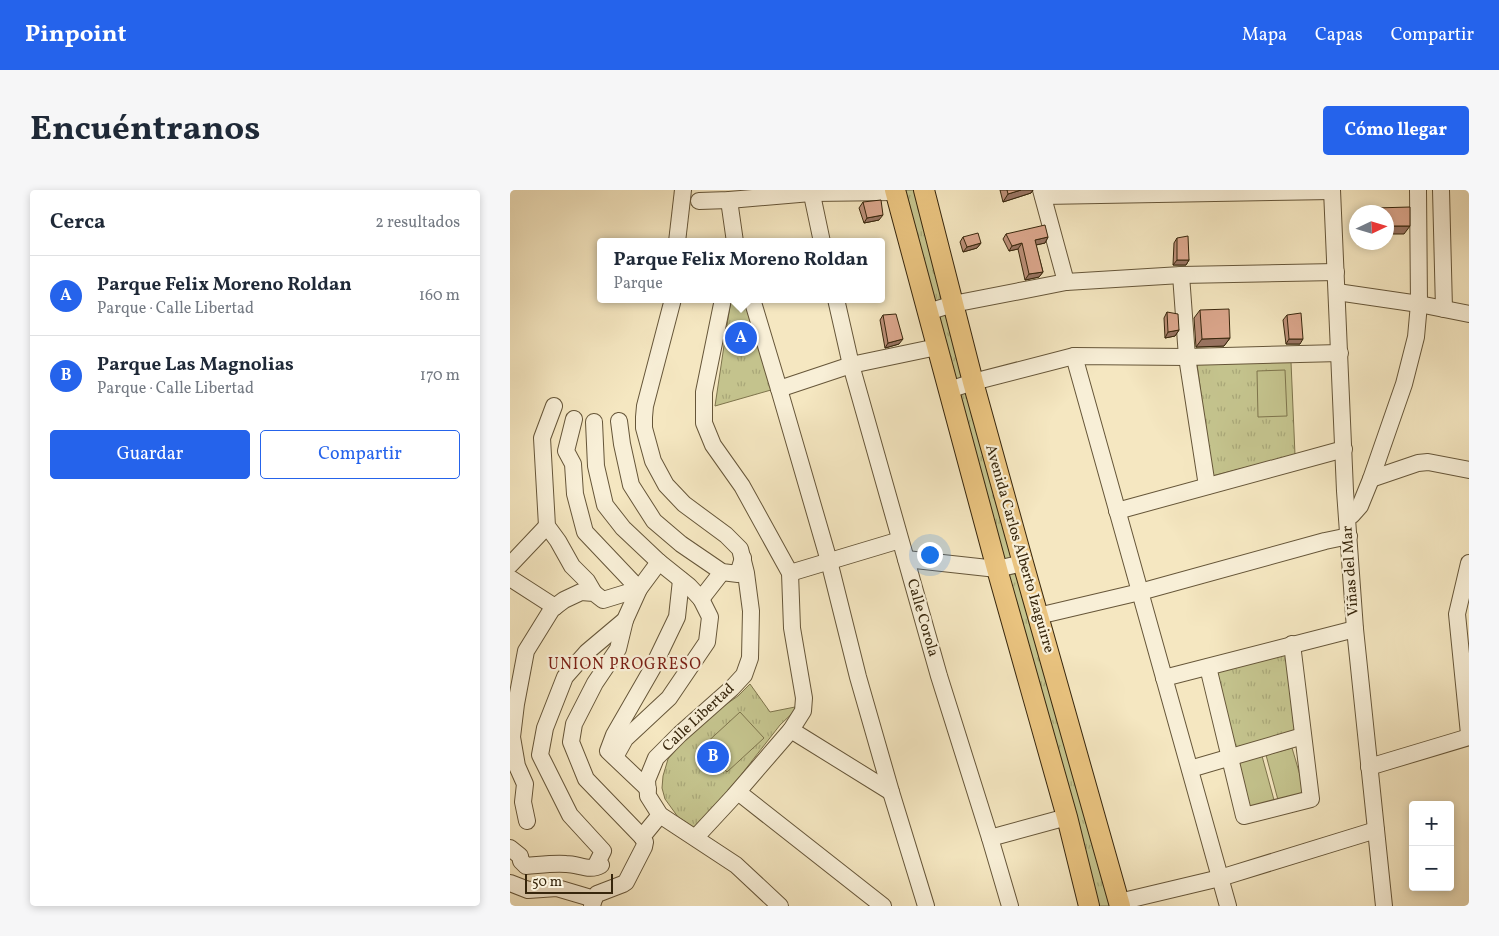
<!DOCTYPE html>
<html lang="es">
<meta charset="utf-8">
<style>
:root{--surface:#fff;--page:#f6f6f7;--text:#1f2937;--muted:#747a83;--line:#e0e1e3;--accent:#2563eb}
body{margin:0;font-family:Vollkorn,serif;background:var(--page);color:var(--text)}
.controls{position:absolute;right:15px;bottom:15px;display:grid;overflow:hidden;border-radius:5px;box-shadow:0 2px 8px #0003}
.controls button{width:45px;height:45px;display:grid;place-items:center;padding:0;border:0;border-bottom:1px solid var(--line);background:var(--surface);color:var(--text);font:25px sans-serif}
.compass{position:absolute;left:839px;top:15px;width:45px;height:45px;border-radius:50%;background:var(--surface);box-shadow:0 2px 8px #0003;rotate:86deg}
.scale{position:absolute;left:15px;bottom:12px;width:88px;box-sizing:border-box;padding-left:5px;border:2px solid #37260c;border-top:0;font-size:14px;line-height:18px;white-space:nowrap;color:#37260c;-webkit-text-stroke:4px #f8efd7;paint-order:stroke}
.you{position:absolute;left:419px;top:364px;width:18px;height:18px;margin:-12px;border:4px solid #fff;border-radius:50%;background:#1a73e8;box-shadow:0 0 0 8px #1a73e833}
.badge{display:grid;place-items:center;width:32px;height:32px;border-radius:50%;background:var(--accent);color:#fff;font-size:16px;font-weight:700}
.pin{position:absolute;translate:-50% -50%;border:2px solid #fff;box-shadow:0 1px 5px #0006}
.popup{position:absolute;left:87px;top:48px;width:288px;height:65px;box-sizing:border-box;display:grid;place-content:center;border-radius:5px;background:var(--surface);filter:drop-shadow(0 1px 4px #0005);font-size:16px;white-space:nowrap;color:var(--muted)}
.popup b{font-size:19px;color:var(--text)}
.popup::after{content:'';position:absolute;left:50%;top:100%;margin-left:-10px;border:10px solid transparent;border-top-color:var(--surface)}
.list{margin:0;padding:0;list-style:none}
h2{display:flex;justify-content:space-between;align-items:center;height:65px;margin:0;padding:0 20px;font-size:21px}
h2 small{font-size:16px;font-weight:400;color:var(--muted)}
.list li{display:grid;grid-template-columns:32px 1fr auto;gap:15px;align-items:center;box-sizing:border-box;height:80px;padding:0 20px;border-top:1px solid var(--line)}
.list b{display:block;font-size:19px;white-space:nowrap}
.list p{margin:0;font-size:16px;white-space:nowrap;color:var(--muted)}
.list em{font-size:16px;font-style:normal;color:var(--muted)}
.actions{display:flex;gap:10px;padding:15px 20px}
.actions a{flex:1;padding:11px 0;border:1px solid var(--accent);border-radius:5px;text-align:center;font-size:18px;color:var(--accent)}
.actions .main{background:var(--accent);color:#fff}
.map{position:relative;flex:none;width:959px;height:716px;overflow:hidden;border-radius:5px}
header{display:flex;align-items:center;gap:30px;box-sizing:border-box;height:70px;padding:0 25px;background:var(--accent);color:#fff}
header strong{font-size:24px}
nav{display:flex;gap:28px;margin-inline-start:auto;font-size:18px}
.intro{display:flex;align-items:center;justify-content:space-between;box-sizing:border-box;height:120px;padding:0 30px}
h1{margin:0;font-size:35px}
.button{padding:12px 22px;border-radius:5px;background:var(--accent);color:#fff;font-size:18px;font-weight:700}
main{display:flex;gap:30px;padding:0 30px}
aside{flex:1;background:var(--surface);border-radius:5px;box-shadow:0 2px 8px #0003}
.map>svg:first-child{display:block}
.grass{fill:url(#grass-tufts);stroke:#7e744c}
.pitch{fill:#c4c38d;stroke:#7e744c}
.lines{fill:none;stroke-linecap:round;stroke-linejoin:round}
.minor-casing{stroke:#665639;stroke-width:18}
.major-casing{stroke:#37260c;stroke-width:22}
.minor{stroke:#f8efd7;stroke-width:16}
.major{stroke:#eac480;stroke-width:20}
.wall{fill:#bc8f78;stroke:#37260c}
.shaded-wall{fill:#997462;stroke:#37260c}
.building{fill:#dba68c;stroke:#37260c}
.labels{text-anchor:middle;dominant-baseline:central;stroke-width:4.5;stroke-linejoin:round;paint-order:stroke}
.street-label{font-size:15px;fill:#37260c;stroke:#f8efd7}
.neighbourhood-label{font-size:16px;letter-spacing:1px;fill:#7a1f14;stroke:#f8efd7}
</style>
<header>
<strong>Pinpoint</strong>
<nav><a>Mapa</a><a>Capas</a><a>Compartir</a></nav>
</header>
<div class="intro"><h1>Encuéntranos</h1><a class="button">Cómo llegar</a></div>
<main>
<aside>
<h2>Cerca<small>2 resultados</small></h2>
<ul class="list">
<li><span class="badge">A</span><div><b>Parque Felix Moreno Roldan</b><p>Parque · Calle Libertad</p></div><em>160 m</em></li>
<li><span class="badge">B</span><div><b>Parque Las Magnolias</b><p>Parque · Calle Libertad</p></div><em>170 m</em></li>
</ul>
<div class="actions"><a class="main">Guardar</a><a>Compartir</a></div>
</aside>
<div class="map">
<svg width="959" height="716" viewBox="0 0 959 716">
<defs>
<pattern id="grass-tufts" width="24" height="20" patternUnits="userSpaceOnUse" patternTransform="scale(1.25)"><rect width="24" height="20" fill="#c4c38d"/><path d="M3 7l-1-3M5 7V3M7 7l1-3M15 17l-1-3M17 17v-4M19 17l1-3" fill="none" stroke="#a9a778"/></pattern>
</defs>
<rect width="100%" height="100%" fill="#f5e7c1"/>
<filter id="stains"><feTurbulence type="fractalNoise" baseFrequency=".004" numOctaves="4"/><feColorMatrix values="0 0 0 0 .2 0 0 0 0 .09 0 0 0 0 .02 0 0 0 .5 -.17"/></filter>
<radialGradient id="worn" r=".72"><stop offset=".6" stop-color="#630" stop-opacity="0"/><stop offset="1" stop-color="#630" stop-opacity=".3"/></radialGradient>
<g class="grass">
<path d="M394,0H406L602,716H585Z"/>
<path d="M221,109H237L261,200L205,216Z"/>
<path d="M781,172L785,265L702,286L687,174Z"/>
<path d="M781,462L791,543L722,564L702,482Z"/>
<path d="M240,494L260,522L290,516L270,535L188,640L168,627L155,609L152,598L153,586L158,569L173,552L208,520L228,506Z"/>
</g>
<g class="pitch">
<path d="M775,180L777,226L748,227L747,181Z"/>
<path d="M230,522L254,548L217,582L193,556Z"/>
<path d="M782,558L795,602L768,610L756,565Z"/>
<path d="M752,566L764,610L738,618L725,573Z"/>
</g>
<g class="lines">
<defs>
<g id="minor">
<path d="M301,0L312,52"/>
<path d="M531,0L556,92"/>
<path d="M822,0L835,301L845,439L874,716"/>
<path d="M931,0L934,119"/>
<path d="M533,6L822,1"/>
<path d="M219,10L225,52"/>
<path d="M189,11L219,10L301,3L385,2"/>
<path d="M167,52L173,0"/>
<path d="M671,85L677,167L697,296"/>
<path d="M827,102L909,114L959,124"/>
<path d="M163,109L135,216L134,227V238L143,271L156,295L174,314L216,345L230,359L236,383L241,421L240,468L234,485L222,498L170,544L146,568L137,590L138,606L150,625L226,675L270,716"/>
<path d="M242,109L269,199L319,371L348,487L381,602L416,716"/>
<path d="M326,109L341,175L429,486L480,648L500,716"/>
<path d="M418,122L443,114L556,92L671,85L826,82"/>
<path d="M564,166L718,716"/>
<path d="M269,199L341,175L427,157"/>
<path d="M439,200L463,192L564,166L677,167L830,163"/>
<path d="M44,216L32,248L37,336L48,351L62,376L77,391L84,403"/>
<path d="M109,231L112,254L121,295L144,331L171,354L212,382L228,384L233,368"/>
<path d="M84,232L86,276L95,315L113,338L149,372L179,396L191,409L212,382"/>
<path d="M861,289L908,273L918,272L959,280"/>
<path d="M607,321L834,259"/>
<path d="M837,327L842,325L850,316L861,289L894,194L906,147L909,114L908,0"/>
<path d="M396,369L487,379L513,373"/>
<path d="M959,373L947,424L959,544"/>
<path d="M0,375L37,336"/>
<path d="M280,383L390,350"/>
<path d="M0,388L45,417"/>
<path d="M528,426L630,402L815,351L839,346"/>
<path d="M115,430L108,459L85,493L64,534L61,552L76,589L132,647"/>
<path d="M698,477L734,626L801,609L782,454"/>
<path d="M654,488L845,439"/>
<path d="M281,540L381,602"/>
<path d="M105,567L115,549L159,508L197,452L200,427L191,409"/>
<path d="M859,577L959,547"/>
<path d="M680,579L793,546"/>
<path d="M138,599L98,561L104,545L142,479L167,427L171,390"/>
<path d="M228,602L373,716"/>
<path d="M17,631L13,612L15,594L7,576L2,547L6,514L16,461L42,419L54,410L71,402L84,403L93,410L129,399L149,372"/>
<path d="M186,647L224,606L281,540L293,521L294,508L282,438L280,383L232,296L203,255L194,233V202L213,109"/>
<path d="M480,648L557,627"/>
<path d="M0,658L10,666L11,671L16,676C30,675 43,673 56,674C69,674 79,682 91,675L87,673L93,661L60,625L30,565L35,538L55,487L77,462L115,430L129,399L75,342L65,304L63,274L56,261L64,229"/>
<path d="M0,693L18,700L47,698L84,709"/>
<path d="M609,712L710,688L866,640"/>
<path d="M82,716L84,709L87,704L113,694L116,692L134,657L135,652L132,647L150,625"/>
</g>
<g id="major">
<path d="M385,0L487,379L557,627L579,716"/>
<path d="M414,0L463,192L513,373L610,716"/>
</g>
</defs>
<use href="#minor" class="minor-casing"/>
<use href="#major" class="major-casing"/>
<use href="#minor" class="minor"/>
<use href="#major" class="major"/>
</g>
<g class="wall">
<path d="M490,0H523L521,3L493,12Z"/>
<path d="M353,12L369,30L354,33L349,18Z"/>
<path d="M496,44L538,47L535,53L526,55L533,82L529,87L515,90L508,59L499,61L493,49Z"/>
<path d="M453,47L471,53L467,58L453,62L450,52Z"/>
<path d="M667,48L679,70L676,75H663L664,53Z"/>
<path d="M690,120L720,148L714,156L686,157L684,128Z"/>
<path d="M657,122L669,140L665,146L655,148L654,128Z"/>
<path d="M373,125L389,154L375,158L370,130Z"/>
<path d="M777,125L790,154H776L773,130Z"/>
</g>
<g class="shaded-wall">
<path d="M511,0H523L521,3L493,12L498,4Z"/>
<path d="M373,25L369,30L354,33L357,28Z"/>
<path d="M876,36H900L894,44H876Z"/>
<path d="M538,47L535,53L521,56L525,50Z"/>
<path d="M471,53L467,58L453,62L457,57Z"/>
<path d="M512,53L508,59L499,61L502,56Z"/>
<path d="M667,70H679L676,75H663Z"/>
<path d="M533,82L529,87L515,90L519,84Z"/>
<path d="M669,140L665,146L655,148L658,142Z"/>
<path d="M720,148L714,156L686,157L692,149Z"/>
<path d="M393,149L389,154L375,158L378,153Z"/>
<path d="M779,149H793L790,154H776Z"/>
</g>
<g class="building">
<path d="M497,0H511L498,4Z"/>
<path d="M371,10L373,25L357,28L353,12Z"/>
<path d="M900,17V36H876V22H865V18Z"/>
<path d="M535,35L538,47L525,50L533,82L519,84L512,53L502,56L496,44Z"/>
<path d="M468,43L471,53L457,57L453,47Z"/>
<path d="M678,46L679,70H667V48Z"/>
<path d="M719,119L720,148L692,149L690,120Z"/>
<path d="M657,122L668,124L669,140L658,142Z"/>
<path d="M791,123L793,149H779L777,125Z"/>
<path d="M386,124L393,149L378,153L373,125Z"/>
</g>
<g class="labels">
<g class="street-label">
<text transform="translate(509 359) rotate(74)">Avenida Carlos Alberto Izaguirre</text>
<text transform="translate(841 381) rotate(-94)">Viñas del Mar</text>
<text transform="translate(412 428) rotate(74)">Calle Corola</text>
<text transform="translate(189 528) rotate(-43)">Calle Libertad</text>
</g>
<g class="neighbourhood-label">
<text x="115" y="475">UNION PROGRESO</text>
</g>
</g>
<rect width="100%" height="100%" filter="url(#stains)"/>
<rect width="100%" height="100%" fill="url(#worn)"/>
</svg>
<div class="controls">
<button>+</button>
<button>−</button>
</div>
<svg class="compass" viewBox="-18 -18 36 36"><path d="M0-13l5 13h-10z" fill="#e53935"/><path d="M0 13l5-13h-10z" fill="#747a83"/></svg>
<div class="scale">50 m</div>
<div class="you"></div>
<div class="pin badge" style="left:231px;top:148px">A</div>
<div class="popup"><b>Parque Felix Moreno Roldan</b>Parque</div>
<div class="pin badge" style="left:203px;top:567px">B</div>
</div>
</main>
